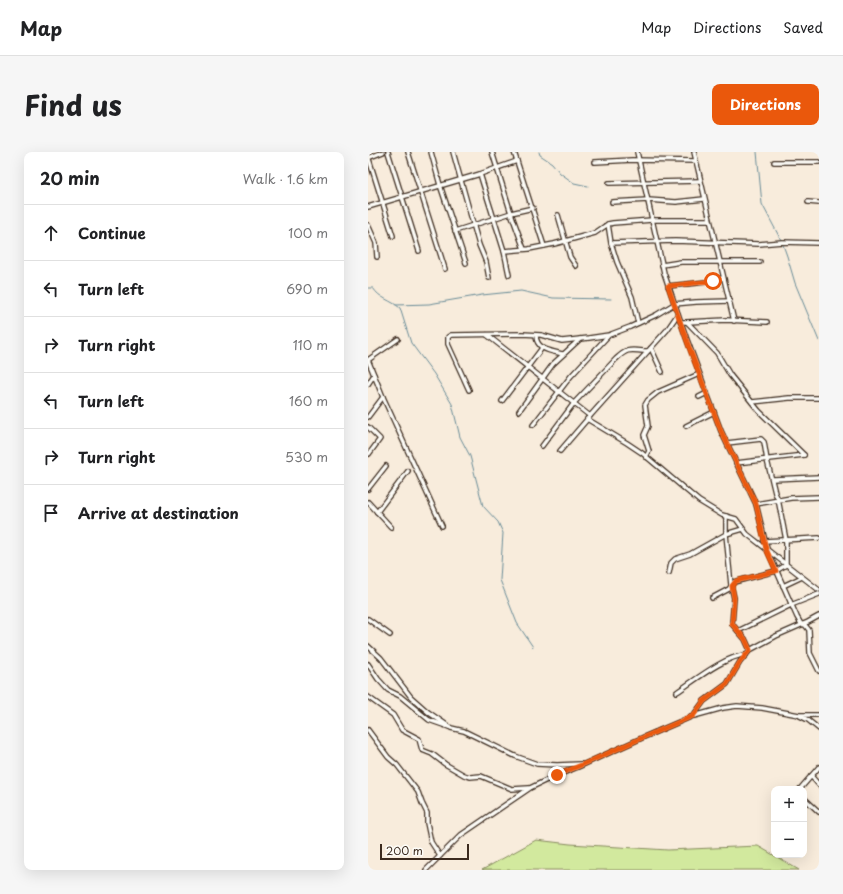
<!DOCTYPE html>
<meta charset="utf-8">
<style>
:root{--surface:#fff;--page:#f6f6f6;--text:#202124;--muted:#757577;--line:#e0e0e0;--accent:#ea580c}
body{margin:0;font-family:"Playpen Sans",sans-serif;background:var(--page);color:var(--text)}
.controls{position:absolute;right:12px;bottom:12px;display:grid;overflow:hidden;border-radius:8px;box-shadow:0 4px 16px #0002}
.controls button{width:36px;height:36px;display:grid;place-items:center;padding:0;border:0;border-bottom:1px solid var(--line);background:var(--surface);color:var(--text);font:20px sans-serif}
.scale{position:absolute;left:12px;bottom:10px;width:89px;box-sizing:border-box;padding-left:4px;border:2px solid #3b2a1e;border-top:0;font-size:11px;line-height:14px;white-space:nowrap;color:#3b2a1e;-webkit-text-stroke:3px #fdfcf7;paint-order:stroke}
.stop{position:absolute;width:12px;height:12px;margin:-9px;border:3px solid #ea580c;border-radius:50%;background:#fff}
.stop.end{background:#ea580c;border-color:#fff;box-shadow:0 1px 4px #0008}
.list{margin:0;padding:0;list-style:none}
h2{display:flex;justify-content:space-between;align-items:center;height:52px;margin:0;padding:0 16px;font-size:17px}
h2 small{font-size:13px;font-weight:400;color:var(--muted)}
.list li{display:grid;grid-template-columns:26px 1fr auto;gap:12px;align-items:center;box-sizing:border-box;height:56px;padding:0 16px;border-top:1px solid var(--line)}
.list b{display:block;font-size:15px;white-space:nowrap}
.list em{font-size:13px;font-style:normal;color:var(--muted)}
.icon{flex:none;width:22px;height:22px;fill:none;stroke:currentColor;stroke-width:2;stroke-linecap:round;stroke-linejoin:round}
.map{position:relative;flex:none;width:451px;height:718px;overflow:hidden;border-radius:8px}
header{display:flex;align-items:center;gap:24px;box-sizing:border-box;height:56px;padding:0 20px;background:var(--surface);border-bottom:1px solid var(--line)}
header strong{font-size:19px}
nav{display:flex;gap:22px;margin-inline-start:auto;font-size:14px}
.intro{display:flex;align-items:center;justify-content:space-between;box-sizing:border-box;height:96px;padding:0 24px}
h1{margin:0;font-size:28px}
.button{padding:10px 18px;border-radius:8px;background:var(--accent);color:#fff;font-size:14px;font-weight:700}
main{display:flex;gap:24px;padding:0 24px}
aside{flex:1;background:var(--surface);border-radius:8px;box-shadow:0 4px 16px #0002}
.map>svg:first-child{display:block}
.green{fill:#d2e99e;stroke:#868a5e}
.lines{fill:none;stroke-linecap:round;stroke-linejoin:round}
.stream{stroke:#688b97;stroke-width:1}
.minor-casing{stroke:#3b2a1e;stroke-width:6}
.minor{stroke:#fdfcf7;stroke-width:3.5}
.route{stroke:#ea580c;stroke-width:5}
</style>
<header>
<strong>Map</strong>
<nav><a>Map</a><a>Directions</a><a>Saved</a></nav>
</header>
<div class="intro"><h1>Find us</h1><a class="button">Directions</a></div>
<main>
<aside>
<h2>20 min<small>Walk · 1.6 km</small></h2>
<ul class="list">
<li><svg class="icon" aria-label="ahead" viewBox="0 0 24 24"><path d="M12 20V5M6 11l6-6 6 6"/></svg><div><b>Continue</b></div><em>100 m</em></li>
<li><svg class="icon" aria-label="left" viewBox="0 0 24 24"><path d="M17 20v-9H6M10 6l-5 5 5 5"/></svg><div><b>Turn left</b></div><em>690 m</em></li>
<li><svg class="icon" aria-label="right" viewBox="0 0 24 24"><path d="M7 20v-9h11M14 6l5 5-5 5"/></svg><div><b>Turn right</b></div><em>110 m</em></li>
<li><svg class="icon" aria-label="left" viewBox="0 0 24 24"><path d="M17 20v-9H6M10 6l-5 5 5 5"/></svg><div><b>Turn left</b></div><em>160 m</em></li>
<li><svg class="icon" aria-label="right" viewBox="0 0 24 24"><path d="M7 20v-9h11M14 6l5 5-5 5"/></svg><div><b>Turn right</b></div><em>530 m</em></li>
<li><svg class="icon" aria-label="arrive" viewBox="0 0 24 24"><path d="M6 21V4h12l-3 4 3 4H6"/></svg><div><b>Arrive at destination</b></div></li>
</ul>
</aside>
<div class="map">
<svg width="451" height="718" viewBox="0 0 451 718">
<rect width="100%" height="100%" fill="#f8ecdc"/>
<filter id="ink" filterUnits="userSpaceOnUse"><feTurbulence type="fractalNoise" baseFrequency=".025" numOctaves="2"/><feDisplacementMap in="SourceGraphic" scale="8" xChannelSelector="R" yChannelSelector="G"/><feConvolveMatrix kernelMatrix="1 2 1 2 8 2 1 2 1" color-interpolation-filters="sRGB"/></filter>
<g filter="url(#ink)">
<path class="green" d="M168,688L202,692L300,698L390,694L431,718H114Z"/>
<g class="lines">
<g class="stream">
<path d="M171,0L172,3L184,11L192,21L206,31L220,34"/>
<path d="M389,0L394,52L414,90L419,104L427,131L451,189"/>
<path d="M0,136H5C12,147 23,148 32,156L43,191L66,222L84,252L92,285L102,304L115,354L130,370L135,381L132,428L149,471L165,495"/>
<path d="M28,153L61,152L114,143L153,139L185,146L243,147"/>
</g>
<defs>
<g id="minor">
<path d="M20,0L51,99"/>
<path d="M40,0L77,117"/>
<path d="M63,0L72,33L98,111"/>
<path d="M85,0L111,93L118,110L121,126"/>
<path d="M124,0L143,61L156,97"/>
<path d="M146,0L176,94"/>
<path d="M269,0L296,121L318,185L353,279L388,352L399,397L429,465L433,472L437,473L441,478L442,501L451,519"/>
<path d="M326,0L366,169"/>
<path d="M0,4L25,84"/>
<path d="M0,6L15,0"/>
<path d="M227,10L264,8L328,9"/>
<path d="M406,10H451"/>
<path d="M112,22L136,99L141,123"/>
<path d="M241,31L332,29"/>
<path d="M244,50L280,48L308,50L336,47"/>
<path d="M440,50L451,51"/>
<path d="M0,55L112,22L149,9"/>
<path d="M190,63L202,105L208,114"/>
<path d="M240,72L243,91L307,89L391,92L414,90L451,91"/>
<path d="M0,73L8,91L9,105"/>
<path d="M87,79L143,61L165,56"/>
<path d="M243,91L249,110L264,145L270,171"/>
<path d="M136,99L161,97L186,92L227,81L240,72L245,71L284,68H341"/>
<path d="M294,113L313,110H392"/>
<path d="M300,134L339,130L355,126"/>
<path d="M313,170H319L349,201L362,223L391,259L436,303"/>
<path d="M319,170L358,168L399,170"/>
<path d="M119,183L222,264"/>
<path d="M168,183C168,198 183,199 195,202"/>
<path d="M283,196L294,220"/>
<path d="M0,208L15,245L74,374"/>
<path d="M0,208L30,187"/>
<path d="M0,232L6,223"/>
<path d="M101,238L80,192V185L83,183L154,182L173,183L194,189L221,186L241,183L262,175L288,163L306,152L328,150L362,149"/>
<path d="M331,245L339,241"/>
<path d="M134,249L174,196"/>
<path d="M384,250L421,246H451"/>
<path d="M151,259L185,212L212,187"/>
<path d="M0,265L15,245"/>
<path d="M219,267L259,291L274,301L331,349L354,363L368,367L379,382L451,438"/>
<path d="M165,273L203,224L240,184"/>
<path d="M318,274L346,260"/>
<path d="M0,275L12,287L1,302"/>
<path d="M174,294L206,251L248,207C262,194 263,199 280,199"/>
<path d="M192,299L222,264L299,178L310,162"/>
<path d="M278,305L281,299L276,283L280,274L277,253L280,248L290,240L331,222"/>
<path d="M368,311L436,303"/>
<path d="M405,327L451,325"/>
<path d="M0,337L18,314"/>
<path d="M0,350L23,375"/>
<path d="M388,352L423,346L451,345"/>
<path d="M9,360L40,319"/>
<path d="M358,364V382L363,433L366,446L364,472L377,487L382,498"/>
<path d="M396,389L451,386"/>
<path d="M301,421L303,411L307,407L322,402L358,382L375,377"/>
<path d="M415,434L434,425"/>
<path d="M344,446L361,437L366,430L408,419L418,413V388L410,347L407,341L399,308L396,290L393,287L359,291"/>
<path d="M0,467L22,483"/>
<path d="M370,479L423,453L451,442"/>
<path d="M0,494L13,506L43,545L60,560L83,576L96,579L147,604L169,612L189,613L213,612"/>
<path d="M0,512L10,527L20,538L32,544L61,568L81,575"/>
<path d="M309,540C326,529 358,503 378,503"/>
<path d="M0,545L25,563L34,578L51,587L54,598L64,602L77,612L96,623L102,625L113,624L144,637L161,636"/>
<path d="M326,564L355,556L369,554L394,556L431,563H451"/>
<path d="M432,564L440,568L451,577"/>
<path d="M0,578L20,605L29,613L50,640L54,651L59,661V671L63,690L72,704"/>
<path d="M443,624L451,633"/>
<path d="M432,637L451,615"/>
<path d="M436,646L451,660"/>
<path d="M58,718L93,683L162,636L185,625L210,615L276,585L325,564L336,549L359,532L372,510L382,498L408,484L440,470L451,464"/>
</g>
</defs>
<use href="#minor" class="minor-casing"/>
<use href="#minor" class="minor"/>
</g>
</g>
<g class="lines" filter="url(#ink)">
<path class="route" d="M189,623L216,612L276,585L325,564L336,549L359,532L372,510L382,498L377,487L364,472L366,446L364,434L368,429L408,419L398,397L388,352L353,279L322,198L300,134L345,129"/>
</g>
</svg>
<div class="controls">
<button>+</button>
<button>−</button>
</div>
<div class="scale">200 m</div>
<div class="stop" style="left:345px;top:129px"></div>
<div class="stop end" style="left:189px;top:623px"></div>
</div>
</main>
